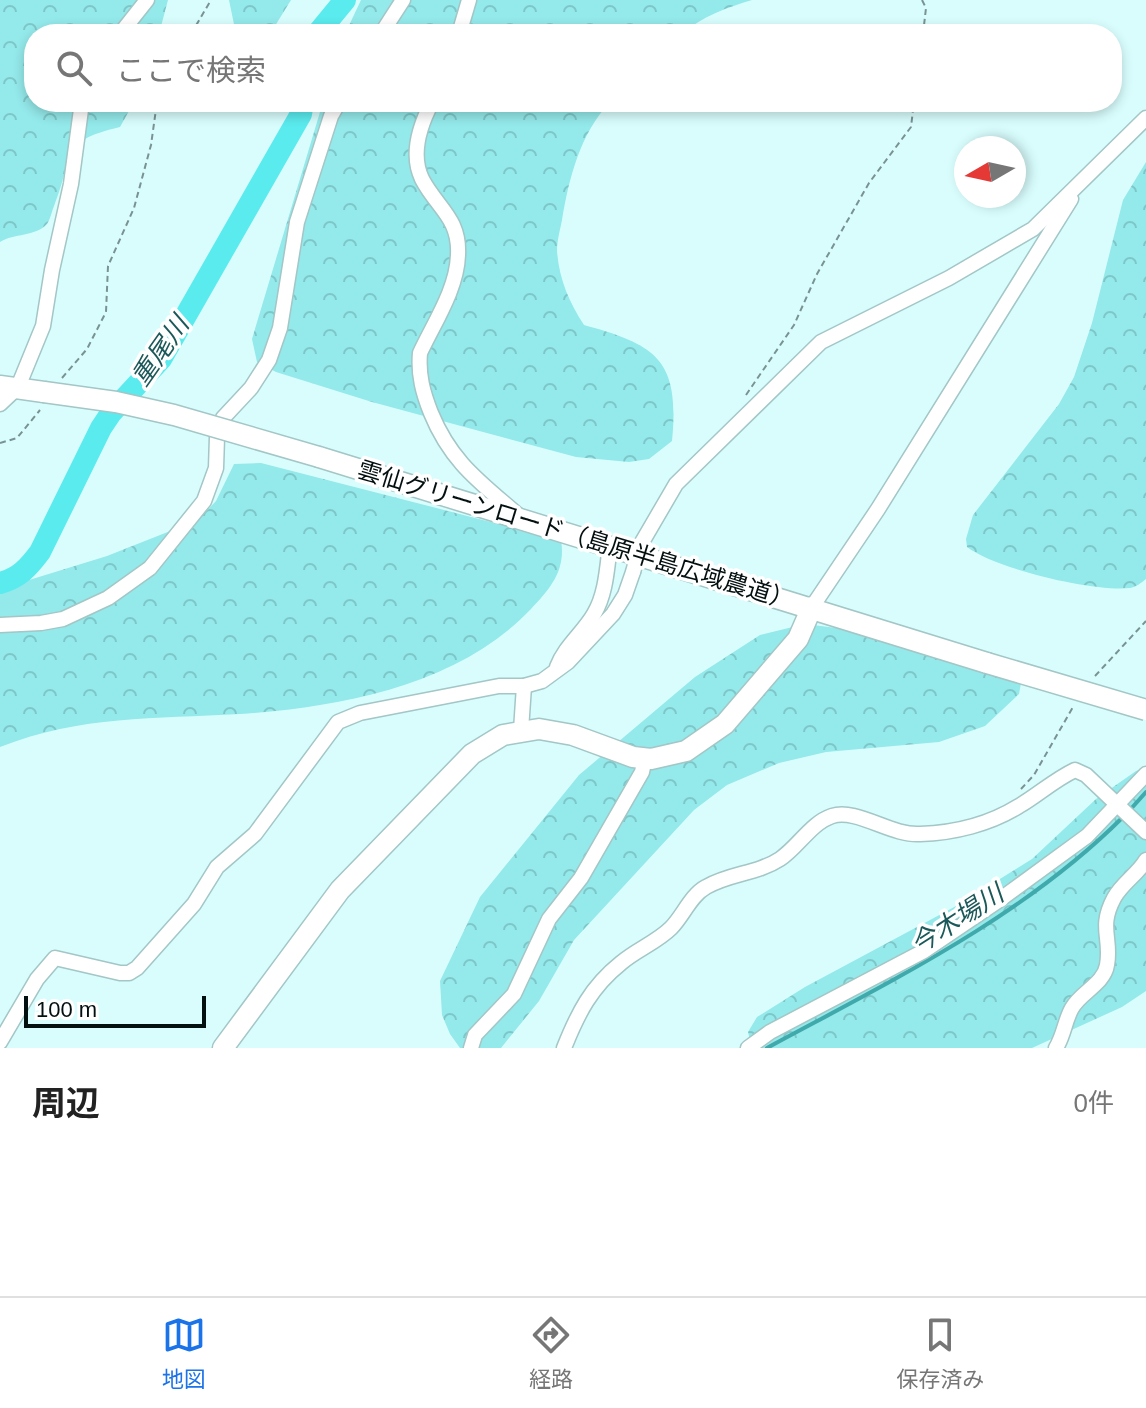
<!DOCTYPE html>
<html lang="ja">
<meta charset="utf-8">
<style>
:root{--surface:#fff;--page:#f6f6f6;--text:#222;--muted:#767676;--line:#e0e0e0;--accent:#1a73e8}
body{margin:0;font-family:Helvetica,"Noto Sans JP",sans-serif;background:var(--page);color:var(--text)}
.compass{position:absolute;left:954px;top:136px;width:72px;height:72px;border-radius:50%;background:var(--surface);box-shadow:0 4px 12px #0003;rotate:261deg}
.scale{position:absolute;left:24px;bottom:20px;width:182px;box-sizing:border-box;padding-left:8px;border:4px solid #040f10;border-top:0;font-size:22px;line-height:28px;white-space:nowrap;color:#040f10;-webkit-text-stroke:6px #fff;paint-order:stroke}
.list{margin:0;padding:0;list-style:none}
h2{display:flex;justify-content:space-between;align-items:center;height:104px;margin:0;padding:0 32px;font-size:34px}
h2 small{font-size:26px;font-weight:400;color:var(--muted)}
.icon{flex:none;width:44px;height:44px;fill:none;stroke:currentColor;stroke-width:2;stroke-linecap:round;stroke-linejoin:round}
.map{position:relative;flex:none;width:1146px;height:1048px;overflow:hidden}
.search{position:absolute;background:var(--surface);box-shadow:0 4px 12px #0003;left:24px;right:24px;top:24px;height:88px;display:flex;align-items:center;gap:20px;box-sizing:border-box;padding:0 28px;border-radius:32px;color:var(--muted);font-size:30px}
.sheet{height:248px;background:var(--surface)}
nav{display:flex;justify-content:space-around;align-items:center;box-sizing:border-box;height:112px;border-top:2px solid var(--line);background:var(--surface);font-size:22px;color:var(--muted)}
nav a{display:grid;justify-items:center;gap:4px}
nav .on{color:var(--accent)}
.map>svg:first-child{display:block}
.forest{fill:url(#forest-crowns)}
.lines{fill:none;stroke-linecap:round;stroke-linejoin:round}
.stream{stroke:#40a9ab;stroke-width:4}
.river{stroke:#5aebee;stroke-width:22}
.street-casing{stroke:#a3c6c6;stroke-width:17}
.secondary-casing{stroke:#a3c6c6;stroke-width:23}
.path{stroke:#799292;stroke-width:2;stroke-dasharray:6 4;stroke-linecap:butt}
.street{stroke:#fff;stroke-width:14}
.secondary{stroke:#fff;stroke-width:20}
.street-bridge-casing{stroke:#a3c6c6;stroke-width:17;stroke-linecap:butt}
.secondary-bridge-casing{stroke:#a3c6c6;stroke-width:23;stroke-linecap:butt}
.street-bridge{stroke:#fff;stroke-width:14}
.secondary-bridge{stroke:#fff;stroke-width:20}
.labels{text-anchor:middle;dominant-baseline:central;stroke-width:7;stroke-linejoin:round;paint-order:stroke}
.street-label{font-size:24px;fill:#040f10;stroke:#fff}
.water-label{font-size:26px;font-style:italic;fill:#1b5859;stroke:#fff}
</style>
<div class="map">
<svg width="1146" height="1048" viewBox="0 0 1146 1048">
<defs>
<pattern id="forest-crowns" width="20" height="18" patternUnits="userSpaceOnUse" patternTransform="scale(2)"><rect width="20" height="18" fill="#94e9ea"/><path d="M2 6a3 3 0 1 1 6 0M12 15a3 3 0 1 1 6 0" fill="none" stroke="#7ec7c8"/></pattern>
</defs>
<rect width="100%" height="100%" fill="#d9fdfd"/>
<g class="forest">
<path d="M0,0H168L159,34H34V102H134L120,127C56,142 75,156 54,206C52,211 50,220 47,224C35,237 14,233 0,242Z"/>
<path d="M229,0H291L270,34H236Z"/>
<path d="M361,0H752C728,7 701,17 682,34H345Z"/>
<path d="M323,102H610C580,134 569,178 562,220C560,230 557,241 557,251C559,279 569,302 584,325C657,345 680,360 672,441L649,459L629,462L576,457L372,402L276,372L257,362L252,339Z"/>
<path d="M1146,162V579C1141,583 1136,587 1130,588C1094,592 996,569 967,547L966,539L973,515L1059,404L1074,377L1092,323L1123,200Z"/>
<path d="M261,463L561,540C566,570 551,588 531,609C459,685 341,707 240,714C154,719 82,715 0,747V589L107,556L198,520L216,501L234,464Z"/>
<path d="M805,624L924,639L993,658L1016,660L1023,672L1019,694L985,726L939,742L826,752L779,763L727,785L694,810L574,940L539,1001L501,1048H460L450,1034L442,1015L440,981L480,897L579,775L695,677L760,635Z"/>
<path d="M1146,767V991L1122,1007L1032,1048H752L748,1032L757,1017L805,987L958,905L1032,859L1096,799L1136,771Z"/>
</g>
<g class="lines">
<g class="stream">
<path d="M1129,811L1146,792"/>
<path d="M767,1048C891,981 1023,917 1123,817"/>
</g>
<g class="river">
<path d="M317,34L345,0"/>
<path d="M0,583C19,578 28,568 40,552L101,428L111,413L161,359L301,114L303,102"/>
</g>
<defs>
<g id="street">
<path d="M120,34L147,0"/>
<path d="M381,34L403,0"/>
<path d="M459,34L469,0"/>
<path d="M432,102C420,125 410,154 422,179C437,208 460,218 458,255C457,289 434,323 420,353C418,375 423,393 431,413C451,462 480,482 518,515"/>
<path d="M0,404L18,387L43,326L52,270L71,184L82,102"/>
<path d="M641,544L676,484L821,342L949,278L1033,229L1146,118"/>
<path d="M812,607L878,509L1071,199"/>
<path d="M0,625L41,623L63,619L108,598L150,568L204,501L216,468L217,437L223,418L251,388L269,360L280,328L297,222L331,116L339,102"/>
<path d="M557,667C565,646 583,633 594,614C606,594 607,568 610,545"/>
<path d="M521,730L524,686"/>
<path d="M0,1042L37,979L55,958L120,973H129L137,968L194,904L217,867L255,834L338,722L360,713L499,686H524L542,681L568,662L613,614L625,595L633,572"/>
<path d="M471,1048L475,1035L514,994L549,919L581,878L642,772L645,758"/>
<path d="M564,1048C578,1013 591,987 621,963C636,950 657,942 671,928C683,916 691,895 706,887C730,873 757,874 780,859C798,847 811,823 832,816C857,808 891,836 920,834C954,833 990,824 1019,806C1038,795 1054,780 1075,770L1086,775L1146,832"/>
<path d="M748,1048L770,1032L924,951L998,901L1087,836L1146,774"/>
<path d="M1056,1048C1064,1035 1065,1020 1072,1008C1081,992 1104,984 1107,965C1112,938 1098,928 1114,898C1122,883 1138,874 1146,860"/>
</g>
<g id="secondary">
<path d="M0,386L44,392"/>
<path d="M319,457L987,663"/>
<path d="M223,1048L340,890L472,754L503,735L539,729L573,735L633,757L651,759L686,751L725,724L798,639L812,607"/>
</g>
</defs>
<use href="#street" class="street-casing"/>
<use href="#secondary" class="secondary-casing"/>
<g class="path">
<path d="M922,0L926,8L923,34"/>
<path d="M191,34L211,0"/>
<path d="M62,378L87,349L106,312L108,266L134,208L151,145L157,102"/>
<path d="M746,395L794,325L817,274L869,183L911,127L914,102"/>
<path d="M0,443L17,438L40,410"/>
<path d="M1095,676L1146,621"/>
<path d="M1021,789L1034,775L1073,707"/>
</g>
<use href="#street" class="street"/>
<use href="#secondary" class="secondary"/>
<defs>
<path id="street-bridge" d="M633,572L641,544"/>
<g id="secondary-bridge">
<path d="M44,392L116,402L174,415L319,457"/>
<path d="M987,663L1146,710"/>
</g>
</defs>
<use href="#street-bridge" class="street-bridge-casing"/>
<use href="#secondary-bridge" class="secondary-bridge-casing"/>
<use href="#street-bridge" class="street-bridge"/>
<use href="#secondary-bridge" class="secondary-bridge"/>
</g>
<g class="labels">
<g class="street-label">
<text transform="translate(576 535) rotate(17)">雲仙グリーンロード（島原半島広域農道）</text>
</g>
<g class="water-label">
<text transform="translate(160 351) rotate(-55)">重尾川</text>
<text transform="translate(957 919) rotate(-33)">今木場川</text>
</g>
</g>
</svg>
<svg class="compass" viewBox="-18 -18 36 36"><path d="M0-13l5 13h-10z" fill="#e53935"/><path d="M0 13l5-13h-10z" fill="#767676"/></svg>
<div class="scale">100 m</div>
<div class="search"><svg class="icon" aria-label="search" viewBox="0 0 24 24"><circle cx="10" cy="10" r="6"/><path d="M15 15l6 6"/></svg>ここで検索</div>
</div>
<section class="sheet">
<h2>周辺<small>0件</small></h2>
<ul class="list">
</ul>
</section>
<nav>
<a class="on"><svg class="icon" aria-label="map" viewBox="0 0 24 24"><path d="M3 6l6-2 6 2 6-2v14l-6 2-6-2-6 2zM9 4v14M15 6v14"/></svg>地図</a>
<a><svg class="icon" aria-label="directions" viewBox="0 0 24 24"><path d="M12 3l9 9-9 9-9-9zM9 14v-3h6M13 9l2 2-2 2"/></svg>経路</a>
<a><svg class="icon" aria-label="saved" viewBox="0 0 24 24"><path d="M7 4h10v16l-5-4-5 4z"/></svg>保存済み</a>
</nav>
